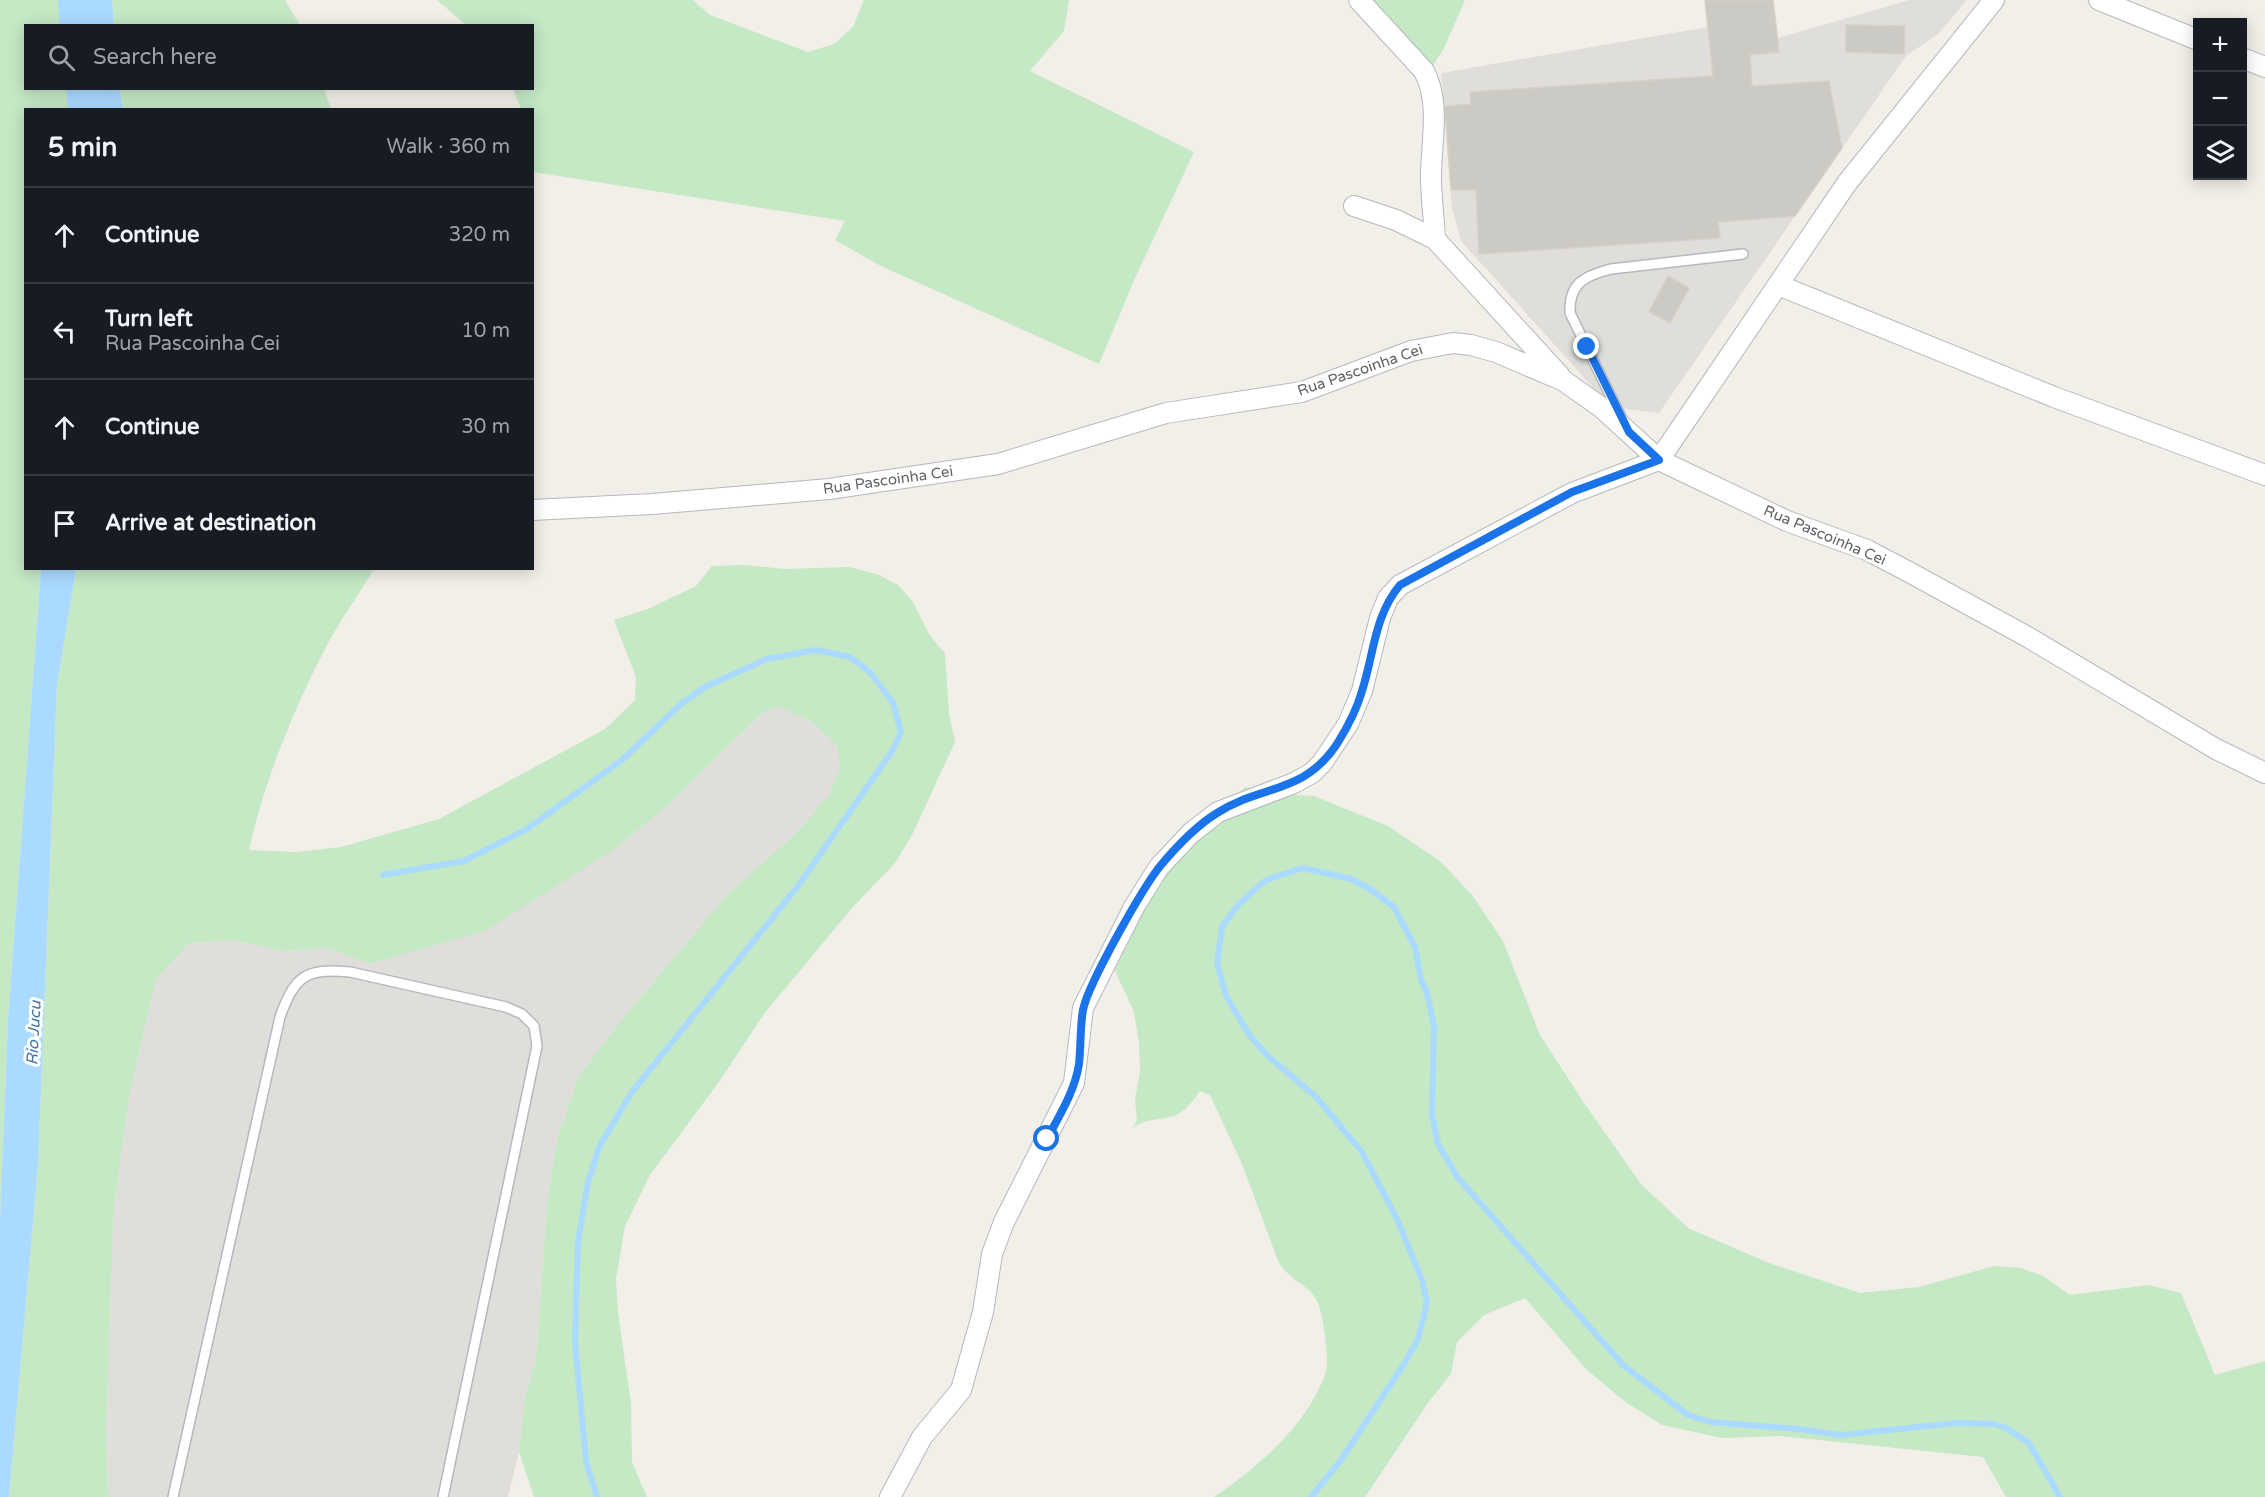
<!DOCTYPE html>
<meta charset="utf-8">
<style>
:root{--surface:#171b24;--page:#20242c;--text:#f1f3f6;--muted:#9ea1a6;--line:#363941}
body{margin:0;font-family:"Varela Round",sans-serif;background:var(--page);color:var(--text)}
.controls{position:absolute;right:18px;top:18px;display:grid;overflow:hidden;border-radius:0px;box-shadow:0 3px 15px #0003}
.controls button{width:54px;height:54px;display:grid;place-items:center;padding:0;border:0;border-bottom:2px solid var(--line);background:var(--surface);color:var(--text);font:30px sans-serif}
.stop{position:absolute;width:18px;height:18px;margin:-14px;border:4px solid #1a73e8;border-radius:50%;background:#fff}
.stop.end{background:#1a73e8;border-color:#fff;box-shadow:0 2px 6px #0008}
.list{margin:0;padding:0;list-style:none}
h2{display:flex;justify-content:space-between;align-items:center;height:78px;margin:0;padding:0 24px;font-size:26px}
h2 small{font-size:20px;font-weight:400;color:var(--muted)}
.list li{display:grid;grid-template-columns:39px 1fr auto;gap:18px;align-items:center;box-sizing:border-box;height:96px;padding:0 24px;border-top:2px solid var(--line)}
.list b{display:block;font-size:22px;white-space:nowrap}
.list p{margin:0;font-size:20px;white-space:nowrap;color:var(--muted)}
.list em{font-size:20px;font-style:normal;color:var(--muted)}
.icon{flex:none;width:33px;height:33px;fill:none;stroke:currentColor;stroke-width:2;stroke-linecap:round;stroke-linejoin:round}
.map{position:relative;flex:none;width:2265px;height:1497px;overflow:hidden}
.search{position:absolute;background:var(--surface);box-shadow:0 3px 15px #0003;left:24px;top:24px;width:510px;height:66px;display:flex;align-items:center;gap:15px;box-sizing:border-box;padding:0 21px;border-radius:0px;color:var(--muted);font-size:22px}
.panel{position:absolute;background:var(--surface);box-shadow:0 3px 15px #0003;left:24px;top:108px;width:510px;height:462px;border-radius:0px}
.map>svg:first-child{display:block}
.industrial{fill:#e0deda}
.green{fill:#c5e8c5}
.water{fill:#aadaff}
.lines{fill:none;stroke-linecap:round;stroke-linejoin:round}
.stream{stroke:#aadaff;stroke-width:6}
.river{stroke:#aadaff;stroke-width:38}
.building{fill:#cccac5;stroke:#d6d1c6;stroke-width:1.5}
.lane-casing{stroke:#b5b8bc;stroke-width:12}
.street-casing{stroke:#b5b8bc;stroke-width:22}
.lane{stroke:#fff;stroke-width:9}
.street{stroke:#fff;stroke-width:20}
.route{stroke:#1a73e8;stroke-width:8}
.labels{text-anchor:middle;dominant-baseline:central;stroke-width:6;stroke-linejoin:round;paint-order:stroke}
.street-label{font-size:15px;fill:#5f6368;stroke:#fff}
.water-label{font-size:16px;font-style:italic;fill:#4174aa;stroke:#fff}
</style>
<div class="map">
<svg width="2265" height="1497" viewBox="0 0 2265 1497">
<rect width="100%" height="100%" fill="#f1efe8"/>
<g class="industrial">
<path d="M1705,0H1773L1778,38L1909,0H1967L1938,34L1906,56L1659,413L1616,408L1607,403L1461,241L1452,208L1441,73L1708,27Z"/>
<path d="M778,707L811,721L837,746L840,768L829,795L798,831L726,896L618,1024L578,1077L557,1140L547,1204L536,1359L526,1399L519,1452L508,1497H108L106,1430L114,1205L130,1092L156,979L190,943L233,940L282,951L328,948L370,964L518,909L615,849L670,804L763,712Z"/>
</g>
<g class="green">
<path d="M0,0H76L83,25L26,26V88L95,89V109L26,110V568L41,569L8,1021L0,1220Z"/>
<path d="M112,0H285L300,25H114Z"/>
<path d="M437,0H693L710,15L808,52L834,44L853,27L864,0H1069L1064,31L1030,71L1194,152L1135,278L1099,364L881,266L835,240L845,221L533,172L532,110L521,109L513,89L532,88V26L466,25Z"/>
<path d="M1353,0H1465L1444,48L1420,86L1398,51Z"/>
<path d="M120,89H324L331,109H123Z"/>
<path d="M744,565L785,569L849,567L877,574L898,585L913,602L929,634L945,654L949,714L955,742L912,835L895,863L852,908L764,1014L721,1079L650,1175L625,1226L616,1279L618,1313L631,1404L632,1462L647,1497H534L519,1452L525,1399L536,1359L547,1204L557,1140L578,1077L618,1024L726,896L798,831L829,795L840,768L837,746L811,721L778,707L763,712L670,804L615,849L485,931L369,964L328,948L282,951L233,940L190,943L156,979L130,1092L114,1205L106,1430L108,1497H9L38,1165L57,685L76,569H374C358,596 338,623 324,651C292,713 264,782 249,850L297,852L341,847L439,819L605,729L635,700L636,677L614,620L648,609L696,586L712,566Z"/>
<path d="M1245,787L1283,794L1314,796L1388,826L1440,861L1472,895L1503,941L1540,1035L1584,1103L1641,1184L1688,1228L1769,1263L1860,1293L1919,1287L1994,1266L2021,1268L2043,1276L2070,1295L2149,1285L2181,1293L2215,1375L2265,1361V1497H2006L1983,1457L1780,1436L1722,1438L1662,1425L1624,1401L1586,1369L1525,1298L1484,1315L1457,1342L1451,1374L1430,1400L1365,1497H1214C1258,1467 1309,1424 1326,1371C1330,1361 1323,1314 1318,1303C1311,1285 1290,1282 1278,1261L1242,1164L1210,1095L1200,1091C1192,1102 1184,1113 1171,1117C1157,1120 1144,1119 1133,1128L1137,1120L1135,1101L1140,1071L1139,1043L1134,1012L1115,971L1120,955L1157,878Z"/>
</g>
<g class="water">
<path d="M76,0H112L114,25H83Z"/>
<path d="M95,89H120L123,109H95Z"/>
<path d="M41,569H76L57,685L38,1165L9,1497H0V1220L8,1021Z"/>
</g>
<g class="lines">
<g class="stream">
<path d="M383,875L464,861L527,829L622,760L681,704L705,687L767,659L816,650L850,657L870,672L893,703L901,732L893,750L798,886L632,1092L600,1145L588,1182L578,1241L575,1343L586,1461L597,1497"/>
<path d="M1311,1497L1341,1460L1404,1364L1418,1339L1427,1302L1422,1280L1397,1219L1362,1152L1316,1097L1269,1057L1250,1036L1226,996L1217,963L1222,927L1238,905L1266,880L1303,868L1351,879L1370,889L1394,907L1415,947L1421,980L1427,993L1434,1026L1432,1115L1438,1144L1458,1178L1624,1366L1688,1415L1710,1422L1799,1429L1840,1435L1957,1423L1993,1424L2006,1428L2029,1443L2060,1497"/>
</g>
<g class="river">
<path d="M77,0L79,26"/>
<path d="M85,88L87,110"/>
</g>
</g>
<g class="building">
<path d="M1705,0H1773L1779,52L1750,55L1752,86L1829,81L1842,148L1795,216L1718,222L1720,238L1479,254L1476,190H1451L1445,106L1471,104L1470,92L1713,76Z"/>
<path d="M1846,25L1905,26L1904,54L1846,52Z"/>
<path d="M1668,276L1689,288L1670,323L1649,312Z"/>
</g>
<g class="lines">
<defs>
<g id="lane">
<path d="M1621,417L1570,313C1569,283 1584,276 1611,269L1743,254"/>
<path d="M173,1497L280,1017C295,976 305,968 350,972L506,1007L522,1014L534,1026L537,1046L443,1497"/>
</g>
<g id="street">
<path d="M1359,0L1424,71C1441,103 1431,142 1431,177C1431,198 1434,218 1435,239"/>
<path d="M2099,0L2198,40"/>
<path d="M2242,58L2265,67"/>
<path d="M1354,206L1396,220L1435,239L1560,376"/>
<path d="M1778,285L2054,397L2265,475"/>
<path d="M532,510L652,504L829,489L998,464L1166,413L1302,392L1411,351L1453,343L1471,345L1496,352L1564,381L1602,408L1659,460L1787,521L1867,550L1909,572L2026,636L2216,749L2265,773"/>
<path d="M890,1497L922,1437L961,1390L983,1312L992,1254L1004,1222L1074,1083L1083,1008L1134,907L1159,867L1191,833L1218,812L1294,783L1312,773L1322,763L1348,724L1362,691L1380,618L1388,598L1400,585L1572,493L1659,460L1847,183L1994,0"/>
</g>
</defs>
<use href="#lane" class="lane-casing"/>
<use href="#street" class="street-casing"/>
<use href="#lane" class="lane"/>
<use href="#street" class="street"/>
</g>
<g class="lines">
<path class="route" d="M1047,1139C1059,1116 1075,1091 1079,1064C1081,1046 1080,1027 1083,1010C1088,984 1143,887 1161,865C1177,846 1196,826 1217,813C1262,784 1303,795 1337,744C1347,728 1357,709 1362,691C1374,654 1374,616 1400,585L1572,492L1659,460L1629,432L1587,347"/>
</g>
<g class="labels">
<g class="street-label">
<text transform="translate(1360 370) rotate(-19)">Rua Pascoinha Cei</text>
<text transform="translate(888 480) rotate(-8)">Rua Pascoinha Cei</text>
<text transform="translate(1825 535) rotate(23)">Rua Pascoinha Cei</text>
</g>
<g class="water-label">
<text transform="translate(34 1033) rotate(-87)">Rio Jucu</text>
</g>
</g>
</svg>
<div class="controls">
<button>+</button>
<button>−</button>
<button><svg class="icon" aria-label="layers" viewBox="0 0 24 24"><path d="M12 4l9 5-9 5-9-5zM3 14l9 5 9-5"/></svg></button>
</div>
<div class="stop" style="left:1047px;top:1139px"></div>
<div class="stop end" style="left:1587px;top:347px"></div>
<div class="search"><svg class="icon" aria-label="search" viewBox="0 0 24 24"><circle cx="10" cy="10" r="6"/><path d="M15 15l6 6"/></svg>Search here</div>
<section class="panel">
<h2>5 min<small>Walk · 360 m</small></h2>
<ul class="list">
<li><svg class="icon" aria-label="ahead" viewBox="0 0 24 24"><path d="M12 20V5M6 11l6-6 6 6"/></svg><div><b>Continue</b></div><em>320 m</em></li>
<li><svg class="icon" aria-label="left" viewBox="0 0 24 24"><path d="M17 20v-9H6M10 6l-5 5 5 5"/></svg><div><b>Turn left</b><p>Rua Pascoinha Cei</p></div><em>10 m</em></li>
<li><svg class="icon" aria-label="ahead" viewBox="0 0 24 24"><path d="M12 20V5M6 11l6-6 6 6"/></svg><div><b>Continue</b></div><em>30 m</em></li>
<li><svg class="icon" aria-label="arrive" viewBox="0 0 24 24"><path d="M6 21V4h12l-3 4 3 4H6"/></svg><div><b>Arrive at destination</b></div></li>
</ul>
</section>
</div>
